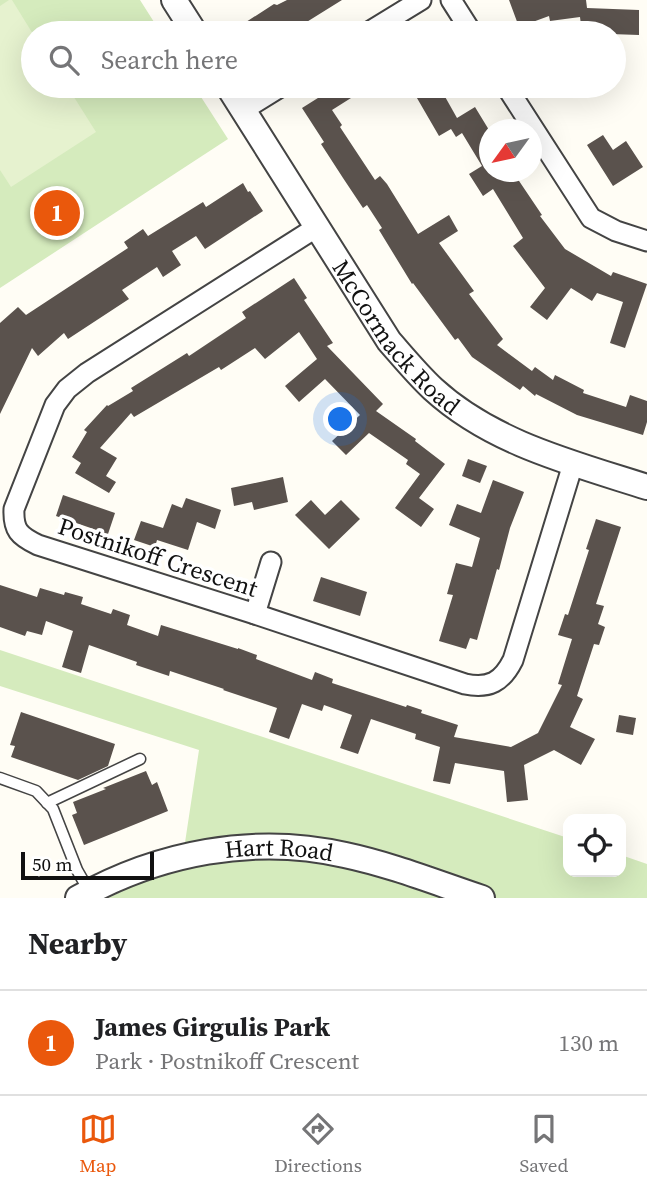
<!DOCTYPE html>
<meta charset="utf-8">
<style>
:root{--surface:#fff;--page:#f6f6f6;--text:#202124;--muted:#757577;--line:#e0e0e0;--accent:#ea580c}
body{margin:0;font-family:"Source Serif 4",serif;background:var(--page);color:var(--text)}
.controls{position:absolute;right:21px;bottom:21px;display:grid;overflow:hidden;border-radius:14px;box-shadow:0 7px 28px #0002}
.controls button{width:63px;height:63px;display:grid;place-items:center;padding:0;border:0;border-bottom:2px solid var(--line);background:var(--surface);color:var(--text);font:35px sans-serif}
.compass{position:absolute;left:479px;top:119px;width:63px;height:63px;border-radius:50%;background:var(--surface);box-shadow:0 7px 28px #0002;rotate:237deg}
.scale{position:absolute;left:21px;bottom:18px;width:133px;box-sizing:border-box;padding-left:7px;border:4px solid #111;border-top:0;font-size:19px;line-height:24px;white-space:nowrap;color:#111;-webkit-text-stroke:5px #fff;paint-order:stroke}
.you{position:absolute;left:341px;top:420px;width:24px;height:24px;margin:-18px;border:5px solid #fff;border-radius:50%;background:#1a73e8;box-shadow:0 0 0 10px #1a73e833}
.badge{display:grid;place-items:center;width:46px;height:46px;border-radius:50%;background:var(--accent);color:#fff;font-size:23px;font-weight:700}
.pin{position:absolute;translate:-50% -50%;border:4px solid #fff;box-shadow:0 2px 7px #0006}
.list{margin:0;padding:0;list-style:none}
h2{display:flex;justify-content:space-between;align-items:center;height:91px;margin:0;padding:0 28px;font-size:30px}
h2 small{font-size:23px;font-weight:400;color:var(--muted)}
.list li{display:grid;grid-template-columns:46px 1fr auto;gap:21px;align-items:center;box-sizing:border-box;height:105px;padding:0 28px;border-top:2px solid var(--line)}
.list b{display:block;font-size:26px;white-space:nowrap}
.list p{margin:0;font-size:23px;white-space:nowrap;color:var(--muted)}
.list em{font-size:23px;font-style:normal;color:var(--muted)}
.icon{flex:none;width:38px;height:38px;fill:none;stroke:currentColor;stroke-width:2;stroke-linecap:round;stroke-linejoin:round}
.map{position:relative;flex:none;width:647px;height:898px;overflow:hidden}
.search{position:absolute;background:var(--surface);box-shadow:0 7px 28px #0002;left:21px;right:21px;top:21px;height:77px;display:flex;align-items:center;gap:18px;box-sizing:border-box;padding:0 24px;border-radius:38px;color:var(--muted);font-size:26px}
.sheet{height:196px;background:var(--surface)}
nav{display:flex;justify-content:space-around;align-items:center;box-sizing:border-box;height:98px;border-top:2px solid var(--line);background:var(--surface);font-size:19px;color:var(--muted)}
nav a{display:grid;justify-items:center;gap:4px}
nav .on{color:var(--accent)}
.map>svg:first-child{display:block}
.green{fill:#d5ebbd}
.pitch{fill:#e6f2cf}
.building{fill:#5a524d}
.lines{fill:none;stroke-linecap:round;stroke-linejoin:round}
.service-casing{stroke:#444;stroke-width:13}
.minor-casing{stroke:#444;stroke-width:23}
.tertiary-casing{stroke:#444;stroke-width:28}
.service{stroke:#fff;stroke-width:10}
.minor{stroke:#fff;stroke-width:19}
.tertiary{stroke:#fff;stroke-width:24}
.labels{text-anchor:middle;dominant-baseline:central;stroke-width:7;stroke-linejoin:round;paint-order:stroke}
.street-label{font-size:24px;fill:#111;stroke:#fff}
</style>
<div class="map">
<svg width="647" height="898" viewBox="0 0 647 898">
<rect width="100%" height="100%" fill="#fffdf5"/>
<g class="green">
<path d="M0,0H140L161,33H33V86H194L228,139L0,288Z"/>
<path d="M0,650L568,838V872H621V855L647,864V898H108L139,883L181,869L199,750L0,686Z"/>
</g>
<path class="pitch" d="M9,0H12L33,34V86H67L96,132L11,187L0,170V6Z"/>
<g class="building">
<path d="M287,0H342L289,33H229L274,4L277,5Z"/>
<path d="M509,0H586L587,8L639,10V35L582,33L580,17L550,21L549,16L519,27Z"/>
<path d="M337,86H370L332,110L342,125L340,127L375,180L380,176L387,184L418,234L449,215L458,231L439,243L474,291L469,294L503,339L497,345L532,371L535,367L553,380L555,375L584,390L583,393L626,407L630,395L647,401V422L643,435L577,415L536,394L535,396L523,386L520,390L472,357L458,338L455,340L413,283L412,284L379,230L382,228L367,205L363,208L343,178L321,144L324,142L302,108Z"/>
<path d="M410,86H439L457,118L475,107L489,130V172H513L542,215L540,216L565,249L611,276L613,272L647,284L625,348L610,343L623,302L597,293L592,301L571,288L547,320L530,307L545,288L513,246L523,238L493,189L483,196L469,174L482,166L462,133L456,137L451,129L439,136Z"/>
<path d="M603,135L613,150L626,141L643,167L613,186L587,145Z"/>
<path d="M243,183L248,192L250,191L263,211L205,249L196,236L172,251L181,265L163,277L157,267L122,290L129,299L68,339L64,333L38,356L32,348L0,414V323L18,307L26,315L128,248L124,242L143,229L148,236L203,202L206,207Z"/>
<path d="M294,278L307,298L304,300L333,343L327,346L383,404L376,411L416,439L415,441L445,464L419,498L434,509L421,527L395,508L420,474L406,464L408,460L369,433L346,455L332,441L360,415L325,379L299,402L285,386L317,359L299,332L265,359L255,348L221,370L219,367L134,417L131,413L100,448L117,458L106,476L116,482L109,493L75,473L81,463L72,457L87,432L84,430L107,405L108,406L133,391L131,388L187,353L189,356L246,318L242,312Z"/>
<path d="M468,459L487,466L480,483L462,476Z"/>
<path d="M283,477L288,502L254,510L252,502L234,506L231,488Z"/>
<path d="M493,480L524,492L510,528L499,570L497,569L477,640L470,638L466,649L439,641L453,595L447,594L456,563L472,567L480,538L449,525L457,504L481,513Z"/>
<path d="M63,495L115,513L108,534L56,516Z"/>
<path d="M186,498L221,510L215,529L197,522L188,550L157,540L155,547L134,540L141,521L163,528L172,504L182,508Z"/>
<path d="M311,500L325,515L341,500L360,519L329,549L295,515Z"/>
<path d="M596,519L621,527L596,604L604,606L598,624L605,627L599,645L594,644L577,696L583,699L570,727L595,739L581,765L554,750L524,765L528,800L507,802L504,771L455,763L450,784L433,781L440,747L415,739L416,734L371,719L358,754L340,748L352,715L324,705L322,711L302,704L289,739L269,732L277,708L223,690L224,689L170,671L169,676L136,665L137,662L89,645L81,673L62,667L73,631L46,621L42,635L27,631L25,636L0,627V585L37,597L40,588L64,595L65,592L83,597L81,604L111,614L113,609L130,615L127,625L158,636L161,625L238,649V648L257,655L256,659L312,680L315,672L333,679L332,683L406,707L407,705L422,710L421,713L458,725L454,737L511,747L538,733L562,685L558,684L572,639L558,635L565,614L568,615L589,550L586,549Z"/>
<path d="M321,577L367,592L360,616L313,601Z"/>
<path d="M21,712L115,744L108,766L78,780L11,757L15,746L10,745Z"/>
<path d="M619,715L636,718L633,735L616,732Z"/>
<path d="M146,771L152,785L157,782L168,811L84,845L72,815L77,813L73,802L106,789L103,788Z"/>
</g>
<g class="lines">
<defs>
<g id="service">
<path d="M0,778L36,791L53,809L77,870L89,891"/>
<path d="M47,803L140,759"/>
</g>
<g id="minor">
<path d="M451,0L472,33"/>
<path d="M367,33L421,0"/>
<path d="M506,86L591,218L616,231L647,241"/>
<path d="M243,110L282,86"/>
<path d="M317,227L87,373L67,389L55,405L14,509C13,530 19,536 38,545L255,614L465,684C489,689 502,682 513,660L573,464"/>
<path d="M255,614L271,562"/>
</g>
<g id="tertiary">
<path d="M174,0L195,33"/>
<path id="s1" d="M228,86L389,341C403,357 417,374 433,389C492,443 572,463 647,487"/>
<path id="s2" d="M78,898C158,853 254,834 345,855C392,865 437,883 482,898"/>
</g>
</defs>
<use href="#service" class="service-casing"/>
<use href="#minor" class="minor-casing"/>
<use href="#tertiary" class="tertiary-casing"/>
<use href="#service" class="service"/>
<use href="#minor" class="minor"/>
<use href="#tertiary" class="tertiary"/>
</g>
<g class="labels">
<g class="street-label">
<text stroke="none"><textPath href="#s1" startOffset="303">McCormack Road</textPath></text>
<text transform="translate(158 557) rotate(18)">Postnikoff Crescent</text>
<text stroke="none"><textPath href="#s2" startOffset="210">Hart Road</textPath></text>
</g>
</g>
</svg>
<div class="controls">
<button><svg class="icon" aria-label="locate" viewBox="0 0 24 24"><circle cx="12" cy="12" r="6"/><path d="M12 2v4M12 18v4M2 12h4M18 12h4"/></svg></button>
</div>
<svg class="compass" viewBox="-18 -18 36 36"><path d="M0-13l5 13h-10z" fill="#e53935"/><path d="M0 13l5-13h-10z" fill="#757577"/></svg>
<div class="scale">50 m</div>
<div class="you"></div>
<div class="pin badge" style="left:57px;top:213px">1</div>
<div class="search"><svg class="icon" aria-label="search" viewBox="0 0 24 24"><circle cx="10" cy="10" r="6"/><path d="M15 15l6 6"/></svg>Search here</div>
</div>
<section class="sheet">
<h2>Nearby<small></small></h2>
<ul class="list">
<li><span class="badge">1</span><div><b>James Girgulis Park</b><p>Park · Postnikoff Crescent</p></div><em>130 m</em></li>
</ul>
</section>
<nav>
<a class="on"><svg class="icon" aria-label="map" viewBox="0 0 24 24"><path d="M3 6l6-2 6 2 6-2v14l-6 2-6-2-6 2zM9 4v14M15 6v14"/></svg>Map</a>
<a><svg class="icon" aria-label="directions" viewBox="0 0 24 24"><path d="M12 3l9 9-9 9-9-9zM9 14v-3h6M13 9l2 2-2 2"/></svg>Directions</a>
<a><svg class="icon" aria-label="saved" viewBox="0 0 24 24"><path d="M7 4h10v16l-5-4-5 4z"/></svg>Saved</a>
</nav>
